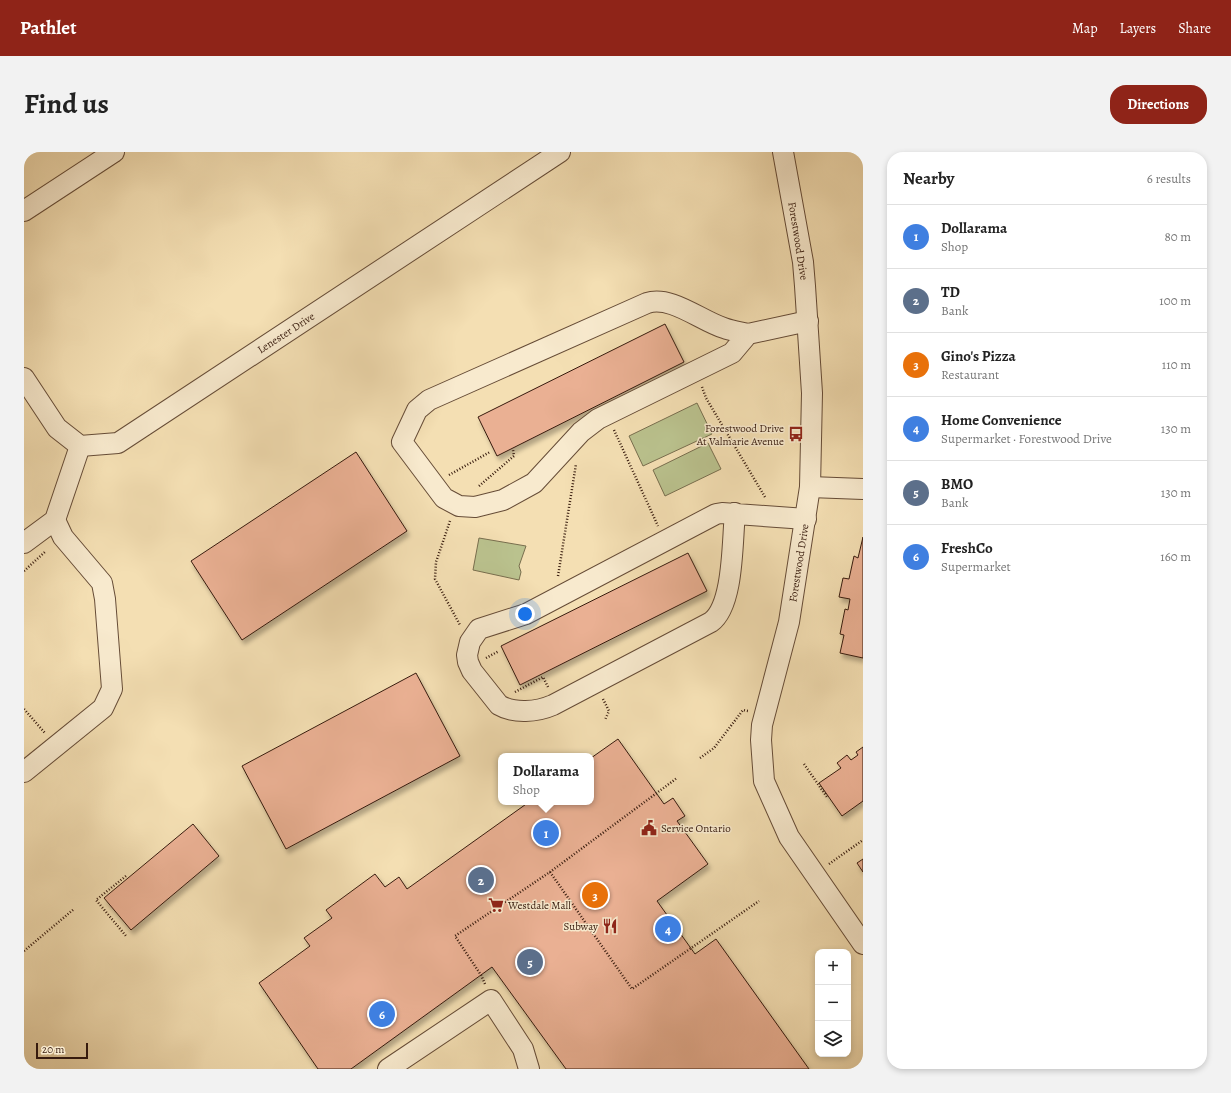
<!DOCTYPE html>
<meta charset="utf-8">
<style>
:root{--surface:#fff;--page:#f2f2f2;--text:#222;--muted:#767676;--line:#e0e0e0;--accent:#8f2418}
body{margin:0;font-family:Alegreya,serif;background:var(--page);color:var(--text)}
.controls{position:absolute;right:12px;bottom:12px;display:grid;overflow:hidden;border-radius:8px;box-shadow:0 2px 6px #0003}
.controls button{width:36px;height:36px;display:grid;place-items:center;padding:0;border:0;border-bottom:1px solid var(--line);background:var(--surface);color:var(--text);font:20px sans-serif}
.scale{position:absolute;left:12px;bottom:10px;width:52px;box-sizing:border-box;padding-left:4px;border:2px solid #371b0e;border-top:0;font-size:11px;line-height:14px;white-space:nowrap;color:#371b0e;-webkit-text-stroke:3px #f8eace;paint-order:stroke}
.you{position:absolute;left:501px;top:462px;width:14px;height:14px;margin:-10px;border:3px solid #fff;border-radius:50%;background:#1a73e8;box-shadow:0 0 0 6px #1a73e833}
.badge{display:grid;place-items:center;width:26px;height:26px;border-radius:50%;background:var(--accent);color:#fff;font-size:13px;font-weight:700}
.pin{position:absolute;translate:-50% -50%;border:2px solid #fff;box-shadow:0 1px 4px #0006}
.popup{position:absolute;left:474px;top:601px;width:96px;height:52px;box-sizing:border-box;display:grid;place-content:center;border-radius:8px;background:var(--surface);filter:drop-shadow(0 1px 3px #0005);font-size:13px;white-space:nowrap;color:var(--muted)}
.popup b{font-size:15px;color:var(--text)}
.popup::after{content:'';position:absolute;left:50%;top:100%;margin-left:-8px;border:8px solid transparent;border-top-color:var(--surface)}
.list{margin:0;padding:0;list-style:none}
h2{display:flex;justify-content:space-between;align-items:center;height:52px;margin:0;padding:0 16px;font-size:17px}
h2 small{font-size:13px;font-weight:400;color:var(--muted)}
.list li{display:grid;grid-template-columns:26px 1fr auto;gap:12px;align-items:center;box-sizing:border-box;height:64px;padding:0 16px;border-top:1px solid var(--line)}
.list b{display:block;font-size:15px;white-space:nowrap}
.list p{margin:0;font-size:13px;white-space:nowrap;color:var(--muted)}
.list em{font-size:13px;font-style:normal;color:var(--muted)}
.icon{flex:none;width:22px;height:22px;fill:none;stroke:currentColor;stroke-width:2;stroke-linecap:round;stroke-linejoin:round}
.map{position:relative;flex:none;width:839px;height:917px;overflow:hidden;border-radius:16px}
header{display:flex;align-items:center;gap:24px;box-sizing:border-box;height:56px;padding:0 20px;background:var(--accent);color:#fff}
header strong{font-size:19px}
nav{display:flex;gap:22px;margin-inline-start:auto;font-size:14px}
.intro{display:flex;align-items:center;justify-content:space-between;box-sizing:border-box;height:96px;padding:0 24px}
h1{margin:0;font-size:28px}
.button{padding:10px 18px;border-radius:16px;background:var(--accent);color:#fff;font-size:14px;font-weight:700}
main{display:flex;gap:24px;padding:0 24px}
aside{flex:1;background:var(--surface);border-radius:16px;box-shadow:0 2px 6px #0003}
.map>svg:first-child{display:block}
.green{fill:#bac28e;stroke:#786e4e}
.building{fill:#eab093;stroke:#371b0e;filter:url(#shadow)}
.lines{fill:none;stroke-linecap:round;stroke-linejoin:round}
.minor-casing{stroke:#664c37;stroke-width:22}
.path{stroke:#371b0e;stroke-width:2.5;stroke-dasharray:1 2;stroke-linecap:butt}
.minor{stroke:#f8eace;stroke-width:20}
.labels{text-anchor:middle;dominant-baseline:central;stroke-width:3;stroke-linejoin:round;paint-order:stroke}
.street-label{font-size:11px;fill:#371b0e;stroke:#f8eace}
.poi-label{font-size:11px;fill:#371b0e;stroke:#f8eace;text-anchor:end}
</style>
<header>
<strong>Pathlet</strong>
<nav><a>Map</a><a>Layers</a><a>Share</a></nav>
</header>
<div class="intro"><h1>Find us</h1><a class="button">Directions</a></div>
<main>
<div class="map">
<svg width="839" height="917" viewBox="0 0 839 917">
<defs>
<filter id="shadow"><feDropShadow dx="2.5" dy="4.5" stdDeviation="2" flood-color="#0004"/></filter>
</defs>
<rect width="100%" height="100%" fill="#f4dfb3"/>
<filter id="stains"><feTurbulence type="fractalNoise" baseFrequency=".005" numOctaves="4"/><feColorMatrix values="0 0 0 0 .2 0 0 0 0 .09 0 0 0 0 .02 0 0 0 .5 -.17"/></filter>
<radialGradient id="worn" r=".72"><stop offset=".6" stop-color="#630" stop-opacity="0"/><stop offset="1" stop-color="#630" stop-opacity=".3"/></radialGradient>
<g class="green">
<path d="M673,251L688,282L619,314L605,284Z"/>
<path d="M684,291L697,317L641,344L629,318Z"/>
<path d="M455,386L502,394L495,414L497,420L495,428L449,418Z"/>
</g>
<g class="building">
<path d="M641,172L660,210L473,304L454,265Z"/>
<path d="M332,300L383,379L218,488L167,409Z"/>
<path d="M839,385V506L816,501L820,483L816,482L821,457L824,458L826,447L815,445L819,426L825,427L830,404L834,406Z"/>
<path d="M664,401L683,439L496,533L477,494Z"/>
<path d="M392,521L436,604L262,697L218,614Z"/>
<path d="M594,587L640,652L649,646L661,664L653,669L684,712L633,749L671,802L692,787L785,917H542L468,815L327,917H294L235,831L286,794L280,786L308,766L302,758L351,722L361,735L375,725L383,737L505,650H567V606Z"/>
<path d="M839,595V649L818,664L795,631L817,616L813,611L823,603L827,608L834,603L832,600Z"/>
<path d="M169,672L195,704L107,778L80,746Z"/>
<path d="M839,707V720L833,711Z"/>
</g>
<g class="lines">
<defs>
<g id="minor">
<path d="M759,0L779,110L781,134L788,241L786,335L765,470L738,573L737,588L740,629L765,685L839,792"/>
<path d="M0,59L90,0"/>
<path d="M724,182C716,180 708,179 700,176C677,169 647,143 623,151L405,248L393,258L378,290L420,346L435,354L451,355L479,348L510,331L557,280L574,267L708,201L724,182L784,169"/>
<path d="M0,226L33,276L56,294L94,291L536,0"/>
<path d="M786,335L839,337"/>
<path d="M711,361C708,389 710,453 687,470L529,553C513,560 490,562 475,553L448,519L444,510L443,503L446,490L455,477L502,462L692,362L698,361L782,367"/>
<path d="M0,391L31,368L56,294"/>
<path d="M0,620L79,556L88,537L81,447L78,431L39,385L31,368"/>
<path d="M364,917L467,848L499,897L505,917"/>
</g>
</defs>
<use href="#minor" class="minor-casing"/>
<g class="path">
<path d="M678,235L682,246L741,345"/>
<path d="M590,278L634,374"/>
<path d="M425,323L466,300"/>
<path d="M455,334L490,304L489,298"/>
<path d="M426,369L412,410L411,427L436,473"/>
<path d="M0,419L22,399"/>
<path d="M534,424L552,312"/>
<path d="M462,506L475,499"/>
<path d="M491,540L519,525L524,535"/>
<path d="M579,547L585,559L581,568"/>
<path d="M0,557L21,581"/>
<path d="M676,606L690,596L719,558L724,559"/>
<path d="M780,612L803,645"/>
<path d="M805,712L839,688"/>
<path d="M526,720L608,837L735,749"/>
<path d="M102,724L72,748L102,784"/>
<path d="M0,799L50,757"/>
<path d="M461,832L457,823L431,784L526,720L653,626"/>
</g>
<use href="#minor" class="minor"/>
</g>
<defs>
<symbol id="bus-bare" viewBox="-9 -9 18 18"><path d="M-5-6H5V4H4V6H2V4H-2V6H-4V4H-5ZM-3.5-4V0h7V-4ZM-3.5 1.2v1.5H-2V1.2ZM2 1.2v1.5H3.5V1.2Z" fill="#8f2418" stroke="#f8eace" stroke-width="2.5" paint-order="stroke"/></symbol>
<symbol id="civic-bare" viewBox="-9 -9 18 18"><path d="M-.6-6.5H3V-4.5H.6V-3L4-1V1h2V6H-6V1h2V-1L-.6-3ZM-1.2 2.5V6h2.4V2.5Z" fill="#8f2418" stroke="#f8eace" stroke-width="2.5" paint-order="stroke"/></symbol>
<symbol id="supermarket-bare" viewBox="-9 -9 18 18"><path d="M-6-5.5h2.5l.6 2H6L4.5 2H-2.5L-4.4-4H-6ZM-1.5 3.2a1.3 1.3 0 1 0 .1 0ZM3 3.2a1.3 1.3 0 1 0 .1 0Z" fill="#8f2418" stroke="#f8eace" stroke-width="2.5" paint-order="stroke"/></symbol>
<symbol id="restaurant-bare" viewBox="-9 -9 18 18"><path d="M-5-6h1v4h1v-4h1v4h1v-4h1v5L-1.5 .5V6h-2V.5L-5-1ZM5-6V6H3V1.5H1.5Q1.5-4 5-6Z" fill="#8f2418" stroke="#f8eace" stroke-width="2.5" paint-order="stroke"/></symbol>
</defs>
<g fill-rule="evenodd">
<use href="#bus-bare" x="761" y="271" width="22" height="22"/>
<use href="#civic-bare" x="614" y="665" width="22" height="22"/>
<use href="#supermarket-bare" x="461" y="742" width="22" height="22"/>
<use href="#restaurant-bare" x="575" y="763" width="22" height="22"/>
</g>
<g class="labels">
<g class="street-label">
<text transform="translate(774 89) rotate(81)">Forestwood Drive</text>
<text transform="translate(262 181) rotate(-33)">Lenester Drive</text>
<text transform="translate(775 411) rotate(-81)">Forestwood Drive</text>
</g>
<g class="poi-label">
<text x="760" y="276">Forestwood Drive<tspan x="760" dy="13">At Valmarie Avenue</tspan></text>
<text x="637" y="676" text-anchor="start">Service Ontario</text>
<text x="484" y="753" text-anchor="start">Westdale Mall</text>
<text x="574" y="774">Subway</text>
</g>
</g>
<rect width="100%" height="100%" filter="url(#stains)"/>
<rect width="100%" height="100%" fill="url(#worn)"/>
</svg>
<div class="controls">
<button>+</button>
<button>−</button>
<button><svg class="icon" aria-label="layers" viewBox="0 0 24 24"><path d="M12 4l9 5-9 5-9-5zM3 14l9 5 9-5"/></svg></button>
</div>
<div class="scale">20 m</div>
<div class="you"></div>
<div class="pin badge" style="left:522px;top:681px;background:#3f7fe0">1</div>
<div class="popup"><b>Dollarama</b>Shop</div>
<div class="pin badge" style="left:457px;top:728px;background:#5c6f8a">2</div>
<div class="pin badge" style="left:571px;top:743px;background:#e8710a">3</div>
<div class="pin badge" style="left:644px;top:777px;background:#3f7fe0">4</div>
<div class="pin badge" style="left:506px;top:810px;background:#5c6f8a">5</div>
<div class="pin badge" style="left:358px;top:862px;background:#3f7fe0">6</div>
</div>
<aside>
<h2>Nearby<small>6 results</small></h2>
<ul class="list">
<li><span class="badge" style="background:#3f7fe0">1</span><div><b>Dollarama</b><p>Shop</p></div><em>80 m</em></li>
<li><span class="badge" style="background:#5c6f8a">2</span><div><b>TD</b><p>Bank</p></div><em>100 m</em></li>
<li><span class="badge" style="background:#e8710a">3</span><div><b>Gino's Pizza</b><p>Restaurant</p></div><em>110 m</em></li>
<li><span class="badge" style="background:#3f7fe0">4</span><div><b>Home Convenience</b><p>Supermarket · Forestwood Drive</p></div><em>130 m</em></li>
<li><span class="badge" style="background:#5c6f8a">5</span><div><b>BMO</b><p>Bank</p></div><em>130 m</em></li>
<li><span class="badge" style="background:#3f7fe0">6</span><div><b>FreshCo</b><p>Supermarket</p></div><em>160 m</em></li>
</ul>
</aside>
</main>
